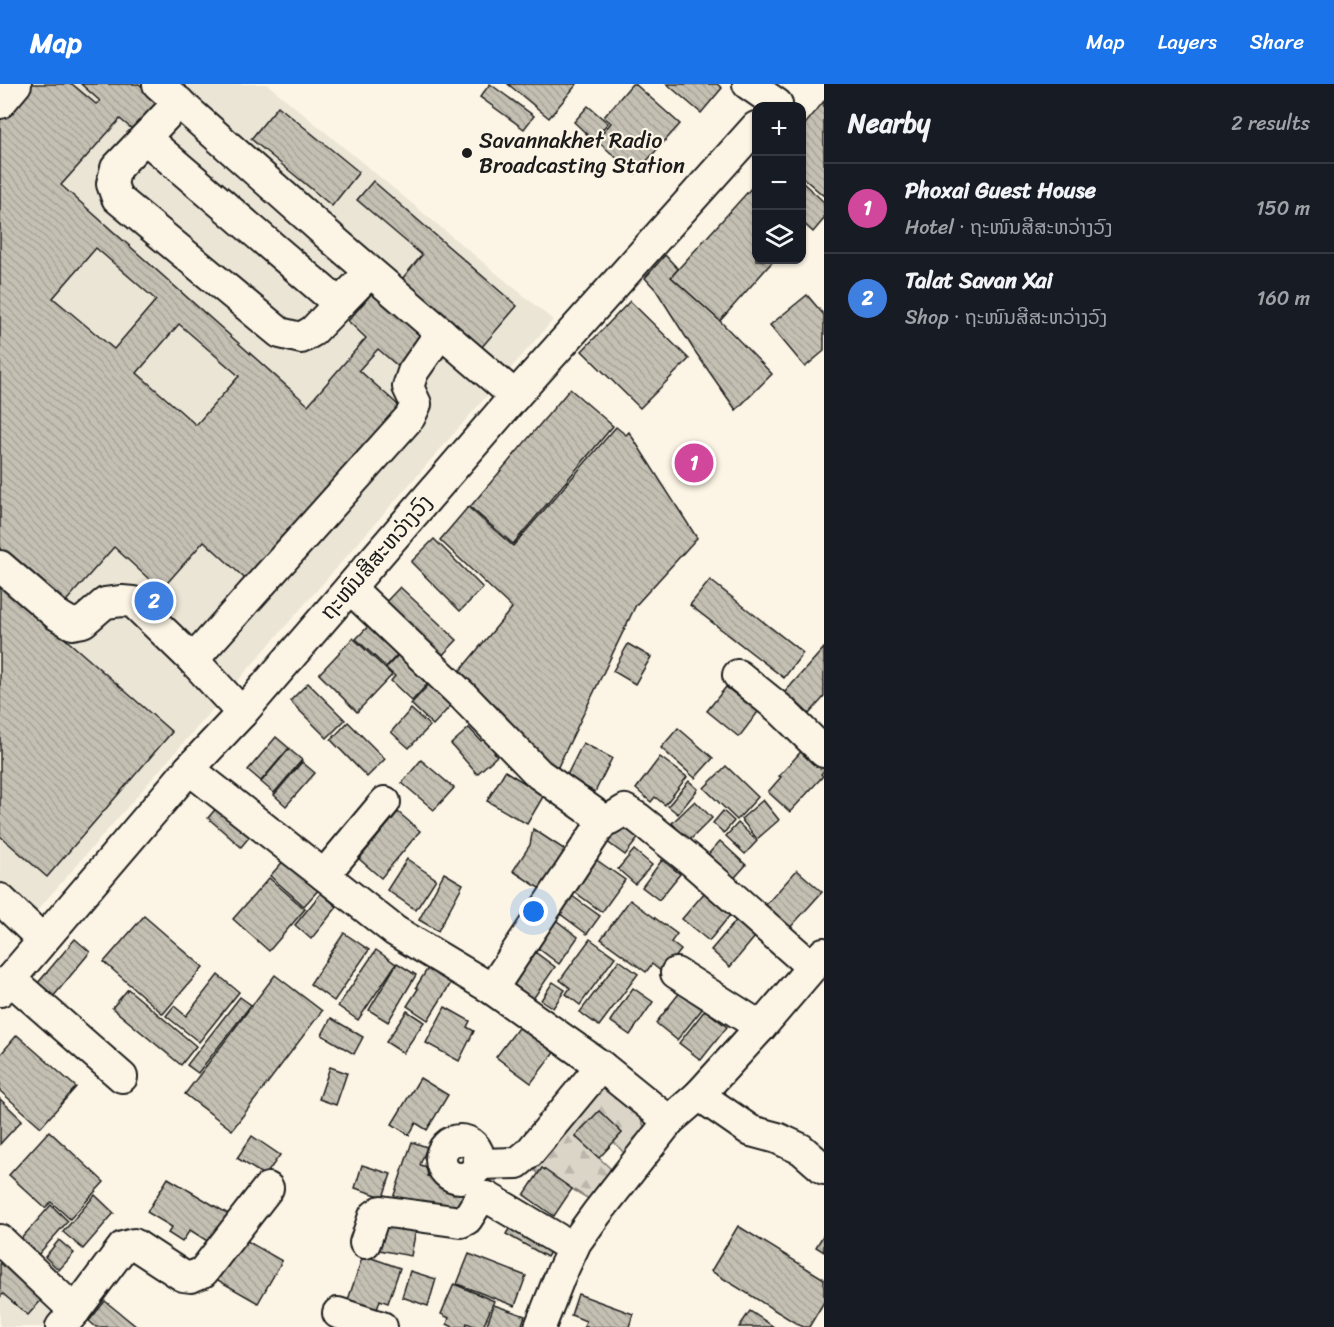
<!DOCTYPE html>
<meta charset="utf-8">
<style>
:root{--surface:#171b24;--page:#242831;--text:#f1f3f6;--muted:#9ea1a6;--line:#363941;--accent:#1a73e8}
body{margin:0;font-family:Sriracha,"Noto Sans Lao",sans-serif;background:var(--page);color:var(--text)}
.controls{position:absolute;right:18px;top:18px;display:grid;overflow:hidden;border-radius:12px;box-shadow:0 2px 4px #0004}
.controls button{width:54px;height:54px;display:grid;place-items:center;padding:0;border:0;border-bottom:2px solid var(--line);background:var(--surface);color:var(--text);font:30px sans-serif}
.you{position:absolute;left:534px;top:828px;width:21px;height:21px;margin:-15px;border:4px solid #fff;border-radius:50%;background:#1a73e8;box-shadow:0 0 0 9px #1a73e833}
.badge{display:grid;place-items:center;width:39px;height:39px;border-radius:50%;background:var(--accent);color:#fff;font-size:20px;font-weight:700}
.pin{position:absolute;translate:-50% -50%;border:3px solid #fff;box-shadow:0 2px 6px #0006}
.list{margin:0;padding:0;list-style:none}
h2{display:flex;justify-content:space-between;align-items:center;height:78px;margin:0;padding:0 24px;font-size:26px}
h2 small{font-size:20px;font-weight:400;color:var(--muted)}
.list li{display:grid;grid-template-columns:39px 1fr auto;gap:18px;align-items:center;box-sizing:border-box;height:90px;padding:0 24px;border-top:2px solid var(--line)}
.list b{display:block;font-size:22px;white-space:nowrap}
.list p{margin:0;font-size:20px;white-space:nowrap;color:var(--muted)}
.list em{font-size:20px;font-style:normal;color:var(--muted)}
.icon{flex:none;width:33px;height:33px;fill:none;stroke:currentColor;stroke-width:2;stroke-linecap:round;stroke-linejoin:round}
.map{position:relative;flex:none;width:824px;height:1243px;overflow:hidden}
header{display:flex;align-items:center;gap:36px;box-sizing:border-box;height:84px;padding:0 30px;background:var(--accent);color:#fff}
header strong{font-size:28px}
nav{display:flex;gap:33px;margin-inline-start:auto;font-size:21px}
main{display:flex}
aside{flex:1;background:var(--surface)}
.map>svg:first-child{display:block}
.built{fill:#ebe5d6}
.forest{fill:url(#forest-firs);stroke:#7c7872;stroke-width:1.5}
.building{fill:url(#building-back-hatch);stroke:#1c1c1c;stroke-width:1.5;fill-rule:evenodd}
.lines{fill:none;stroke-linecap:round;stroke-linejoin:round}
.minor-casing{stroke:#1c1c1c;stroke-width:34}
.minor{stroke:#fcf5e5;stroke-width:30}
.poi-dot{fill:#1c1c1c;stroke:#fcf5e5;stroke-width:2}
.labels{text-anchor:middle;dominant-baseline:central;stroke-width:4.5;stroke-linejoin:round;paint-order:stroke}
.poi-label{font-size:22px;fill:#1c1c1c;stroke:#fcf5e5;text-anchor:start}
.street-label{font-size:22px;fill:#1c1c1c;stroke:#fcf5e5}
</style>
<header>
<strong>Map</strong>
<nav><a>Map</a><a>Layers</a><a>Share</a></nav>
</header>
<main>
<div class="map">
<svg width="824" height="1243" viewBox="0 0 824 1243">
<defs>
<pattern id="forest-firs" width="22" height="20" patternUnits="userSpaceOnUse" patternTransform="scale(1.5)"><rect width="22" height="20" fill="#dbd5c8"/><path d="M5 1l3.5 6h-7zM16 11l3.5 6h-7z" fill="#bbb6ab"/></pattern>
<pattern id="building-back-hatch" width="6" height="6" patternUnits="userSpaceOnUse" patternTransform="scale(1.5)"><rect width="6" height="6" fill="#c4c0b3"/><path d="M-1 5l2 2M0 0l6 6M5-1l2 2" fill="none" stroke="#a8a499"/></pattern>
</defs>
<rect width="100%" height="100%" fill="#fcf5e5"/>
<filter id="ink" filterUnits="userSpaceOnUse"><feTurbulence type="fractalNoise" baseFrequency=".0167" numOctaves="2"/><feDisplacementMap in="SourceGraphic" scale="12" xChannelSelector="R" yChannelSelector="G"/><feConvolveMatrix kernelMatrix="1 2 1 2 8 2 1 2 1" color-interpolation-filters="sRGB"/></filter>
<g filter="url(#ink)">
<g class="built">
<path d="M0,0H267L553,236L34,830L0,798Z"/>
<path d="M0,1164L62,1223L52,1243H0Z"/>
</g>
<path class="forest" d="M604,1002C615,1012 651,1034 643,1050C640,1057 634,1064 630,1070L624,1069L614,1058L622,1049L599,1027L575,1052L610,1084L608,1094L589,1115L572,1105L542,1084L538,1089L527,1081Z"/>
<g class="building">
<path d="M29,0H72L96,20L100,17L81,0H139L162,21L137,49L120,35L61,101L308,321L366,254L348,237L373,208L426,255L400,284L378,265L359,286L406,328L253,502L204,457L161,506L114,463L60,524L0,470V34ZM96,164L156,216L114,265L53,214ZM179,240L239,292L196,341L137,289Z"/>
<path d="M490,0L534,32L524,45L480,13Z"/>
<path d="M508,0H577L549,34Z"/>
<path d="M632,0H635L680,40L635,90L596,56L611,39L604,33Z"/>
<path d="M667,0H717L722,4L701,29Z"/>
<path d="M824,17V112L802,93V44Z"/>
<path d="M278,22L359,88L332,122L251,55Z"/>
<path d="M588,22L608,39L593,56L574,38Z"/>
<path d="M373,97L517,222L481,264L402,195L422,171L357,116Z"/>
<path d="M802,98L824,118V135L813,148L802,138Z"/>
<path d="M754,101L756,103V176H774L720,237L671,193Z"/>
<path d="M665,171L678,185L671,193L720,237L772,290L736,326L694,266L656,206L645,194Z"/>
<path d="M807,211L824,231V267L805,283L770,241Z"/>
<path d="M630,217L689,275L640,324L582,267Z"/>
<path d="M570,305L613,342L513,460L470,423Z"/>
<path d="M616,343L626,351L629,348L697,454L636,521L554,691L453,595L512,524L440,456L468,423L513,462Z"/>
<path d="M434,455L483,504L460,527L411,478Z"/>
<path d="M710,496L803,569L784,594L690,521Z"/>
<path d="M0,498L172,648L47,793L0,752Z"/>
<path d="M400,503L457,556L436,578L380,524Z"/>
<path d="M377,533L406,561L386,583L356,555Z"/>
<path d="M353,554L392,591L357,628L319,590Z"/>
<path d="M628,560L651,573L635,600L613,587Z"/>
<path d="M824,564V613L809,630L785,608Z"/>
<path d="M402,567L432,595L412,617L391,597L395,592L386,584Z"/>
<path d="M433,596L455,617L433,641L411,620Z"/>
<path d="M308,599L345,636L327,654L290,617Z"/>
<path d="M726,603L758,628L739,653L707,627Z"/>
<path d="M411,625L430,642L409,664L391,648Z"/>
<path d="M348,638L385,675L367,693L331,656Z"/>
<path d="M469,644L481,657L489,650L501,663L494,669L497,672L477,690L451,660Z"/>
<path d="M678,644L713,674L695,694L661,664Z"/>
<path d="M276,653L289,664L261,697L248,686Z"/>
<path d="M583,659L612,674L595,708L566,693Z"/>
<path d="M806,662L824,679V687L821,690L823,692L790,728L768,708L781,693L779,692Z"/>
<path d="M289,665L302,676L274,709L261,698Z"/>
<path d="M660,673L687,693L665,721L655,713L651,718L636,705Z"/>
<path d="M421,676L454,704L434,726L402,699Z"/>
<path d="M302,678L315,689L286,722L274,711Z"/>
<path d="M726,682L758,713L737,736L704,704Z"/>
<path d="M505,687L544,711L527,740L487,717Z"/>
<path d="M689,697L698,705L678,730L668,722Z"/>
<path d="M223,716L256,745L241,763L208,734Z"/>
<path d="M763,716L779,736L757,755L741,735Z"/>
<path d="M695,717L712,734L689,757L672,739Z"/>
<path d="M723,727L734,737L724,749L713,739Z"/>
<path d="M398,728L420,747L381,794L359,775Z"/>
<path d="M624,734L643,748L625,771L606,757Z"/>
<path d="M738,739L757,757L745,770L726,752Z"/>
<path d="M533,745L573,771L548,810L513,787L530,761Z"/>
<path d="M720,757L746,781L729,800L703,776Z"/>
<path d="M634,766L652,781L635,800L618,785Z"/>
<path d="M591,772L625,796L602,828L568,803Z"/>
<path d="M287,773L321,803L304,822L270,792Z"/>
<path d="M407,775L436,795L416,826L387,806Z"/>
<path d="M662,776L680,790L659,816L642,803Z"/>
<path d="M797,786L822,808L788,846L764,823Z"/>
<path d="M444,789L463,800L438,847L419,836Z"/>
<path d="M269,794L305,825L269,867L233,835Z"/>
<path d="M705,808L731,830L709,857L682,835Z"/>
<path d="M321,809L337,823L311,855L295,841Z"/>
<path d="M572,812L600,832L587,850L559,829Z"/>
<path d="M630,816L677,850L671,858L681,866L663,889L652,880L646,888L601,855Z"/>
<path d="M144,832L203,883L163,930L104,878Z"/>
<path d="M740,832L759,848L730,883L711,866Z"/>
<path d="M553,834L578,853L559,880L534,861Z"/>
<path d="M344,849L369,866L334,917L310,900Z"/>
<path d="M75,855L90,868L48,919L32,906Z"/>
<path d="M590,855L615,873L580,921L566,910L570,904L560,896Z"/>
<path d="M531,865L555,883L533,915L509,898Z"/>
<path d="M376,866L396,880L358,936L338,922Z"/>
<path d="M619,876L638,890L599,942L580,928Z"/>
<path d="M397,879L416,891L388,938L369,926Z"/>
<path d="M428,884L451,899L428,936L407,922L418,905L416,903Z"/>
<path d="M218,891L239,908L199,958L166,932L174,922L186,932Z"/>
<path d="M275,891L322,927L232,1046L185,1010Z"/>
<path d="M553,898L565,906L553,924L541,916Z"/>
<path d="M633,904L653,918L630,951L610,937Z"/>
<path d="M128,905L196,962L181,981L112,924Z"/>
<path d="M681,907L703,924L677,956L656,939Z"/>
<path d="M240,913L251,921L198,989L187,981Z"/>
<path d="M445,923L470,937L467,943L474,947L459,977L426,959Z"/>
<path d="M705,926L727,943L701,976L679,959Z"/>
<path d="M407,927L424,938L403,969L386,958Z"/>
<path d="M331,934L363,953L354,970L322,951Z"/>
<path d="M521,940L556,966L531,999L496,973Z"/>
<path d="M17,951L76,1003L41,1043L0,1007V971Z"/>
<path d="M330,983L347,989L336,1021L319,1015Z"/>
<path d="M420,994L448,1011L427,1046L416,1039L409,1051L392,1040Z"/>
<path d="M0,1015L22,1036L0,1060Z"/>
<path d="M599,1027L622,1049L599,1074L575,1052Z"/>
<path d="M49,1047L104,1098L70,1135L51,1118L45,1124L9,1091Z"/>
<path d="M252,1052L280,1071L265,1092L237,1074Z"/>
<path d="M412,1058L427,1063L420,1081L430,1084L427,1092L468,1105L460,1129L426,1118L424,1124L393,1114Z"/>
<path d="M362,1081L391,1090L383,1113L355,1104Z"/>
<path d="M542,1084L572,1105L554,1132L524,1111Z"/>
<path d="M168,1094L230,1131L212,1160L190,1146L182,1158L168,1149L172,1143L147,1128Z"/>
<path d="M95,1111L114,1129L83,1165L63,1148Z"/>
<path d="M51,1121L68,1137L36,1173L19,1157Z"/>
<path d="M379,1133L417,1140L411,1172L373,1165Z"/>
<path d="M516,1133L557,1157L547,1173L506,1150Z"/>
<path d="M738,1142L824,1195V1218L809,1243H802L711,1187Z"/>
<path d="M824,1150V1168L816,1163Z"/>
<path d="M240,1153L282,1177L258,1219L216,1195Z"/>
<path d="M59,1156L74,1169L59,1186L45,1173Z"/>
<path d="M469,1170L526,1192L515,1222L457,1200Z"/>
<path d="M363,1171L400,1184L388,1219L380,1216L376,1229L347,1219Z"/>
<path d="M0,1175L44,1213L28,1231L3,1210L0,1213Z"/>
<path d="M410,1187L436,1195L428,1222L402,1213Z"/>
<path d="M454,1200L494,1217L483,1243H476L467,1239L466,1243H453L447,1240L449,1234L441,1230Z"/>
<path d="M578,1210L633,1230L629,1243H584L586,1237L571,1231Z"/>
<path d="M105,1217L137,1243H96L89,1237Z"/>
<path d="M494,1221L525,1232L521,1243H486Z"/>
<path d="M750,1227L774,1243H739Z"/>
</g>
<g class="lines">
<defs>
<g id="minor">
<path d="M158,0L338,160L515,312"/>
<path d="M748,0L777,20"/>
<path d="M179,18L116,84L112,100L117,114L280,249L301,254L313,247L370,188"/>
<path d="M0,19L16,0"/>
<path d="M145,54L339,220"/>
<path d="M0,482L57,531L72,540L83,538L105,519L122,517L133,518L193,576L242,629"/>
<path d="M350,504L463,612L539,690L604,736L610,735L625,726L638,734L693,778L812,883"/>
<path d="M193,576L410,333L416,320L408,303L413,288L441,248"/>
<path d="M738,591L780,625L824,668"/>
<path d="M189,685L395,847L492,905L601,982L669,1037"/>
<path d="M324,791L385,718"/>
<path d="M0,815L43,856"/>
<path d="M676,889L761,943"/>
<path d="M10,895L122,993"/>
<path d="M492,905L604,736"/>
<path d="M0,907L189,685L242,629L515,312L756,43"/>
<path d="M699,1011L751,1047L777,1054L801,1065L824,1085"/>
<circle cx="460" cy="1075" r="19"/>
<path d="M478,1080L517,1079L529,1069L601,982"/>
<path d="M0,1156L75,1227"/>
<path d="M365,1159L374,1132L381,1127L461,1138L467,1135L481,1113H487L573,1164"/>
<path d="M338,1229L382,1243"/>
<path d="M61,1243L75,1227L123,1163L134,1160L183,1192L191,1193L203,1188L268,1104"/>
<path d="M540,1243L560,1192L576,1158L597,1129L669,1037L699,1011L761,943L824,869"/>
</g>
</defs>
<use href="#minor" class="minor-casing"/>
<use href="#minor" class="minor"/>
</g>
</g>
<circle class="poi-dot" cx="467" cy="69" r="6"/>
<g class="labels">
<g class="poi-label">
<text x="479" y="56">Savannakhet Radio<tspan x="479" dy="25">Broadcasting Station</tspan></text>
</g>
<g class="street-label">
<text transform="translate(376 473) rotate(-49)">ຖະໜົນສີສະຫວ່າງວົງ</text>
</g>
</g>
</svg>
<div class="controls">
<button>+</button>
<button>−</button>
<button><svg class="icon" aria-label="layers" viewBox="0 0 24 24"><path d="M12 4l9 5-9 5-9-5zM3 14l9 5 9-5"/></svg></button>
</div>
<div class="you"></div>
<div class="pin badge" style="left:694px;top:379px;background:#d1479c">1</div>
<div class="pin badge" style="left:154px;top:517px;background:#3f7fe0">2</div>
</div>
<aside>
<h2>Nearby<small>2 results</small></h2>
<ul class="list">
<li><span class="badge" style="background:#d1479c">1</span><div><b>Phoxai Guest House</b><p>Hotel · ຖະໜົນສີສະຫວ່າງວົງ</p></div><em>150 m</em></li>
<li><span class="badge" style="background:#3f7fe0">2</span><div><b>Talat Savan Xai</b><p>Shop · ຖະໜົນສີສະຫວ່າງວົງ</p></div><em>160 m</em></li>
</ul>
</aside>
</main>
